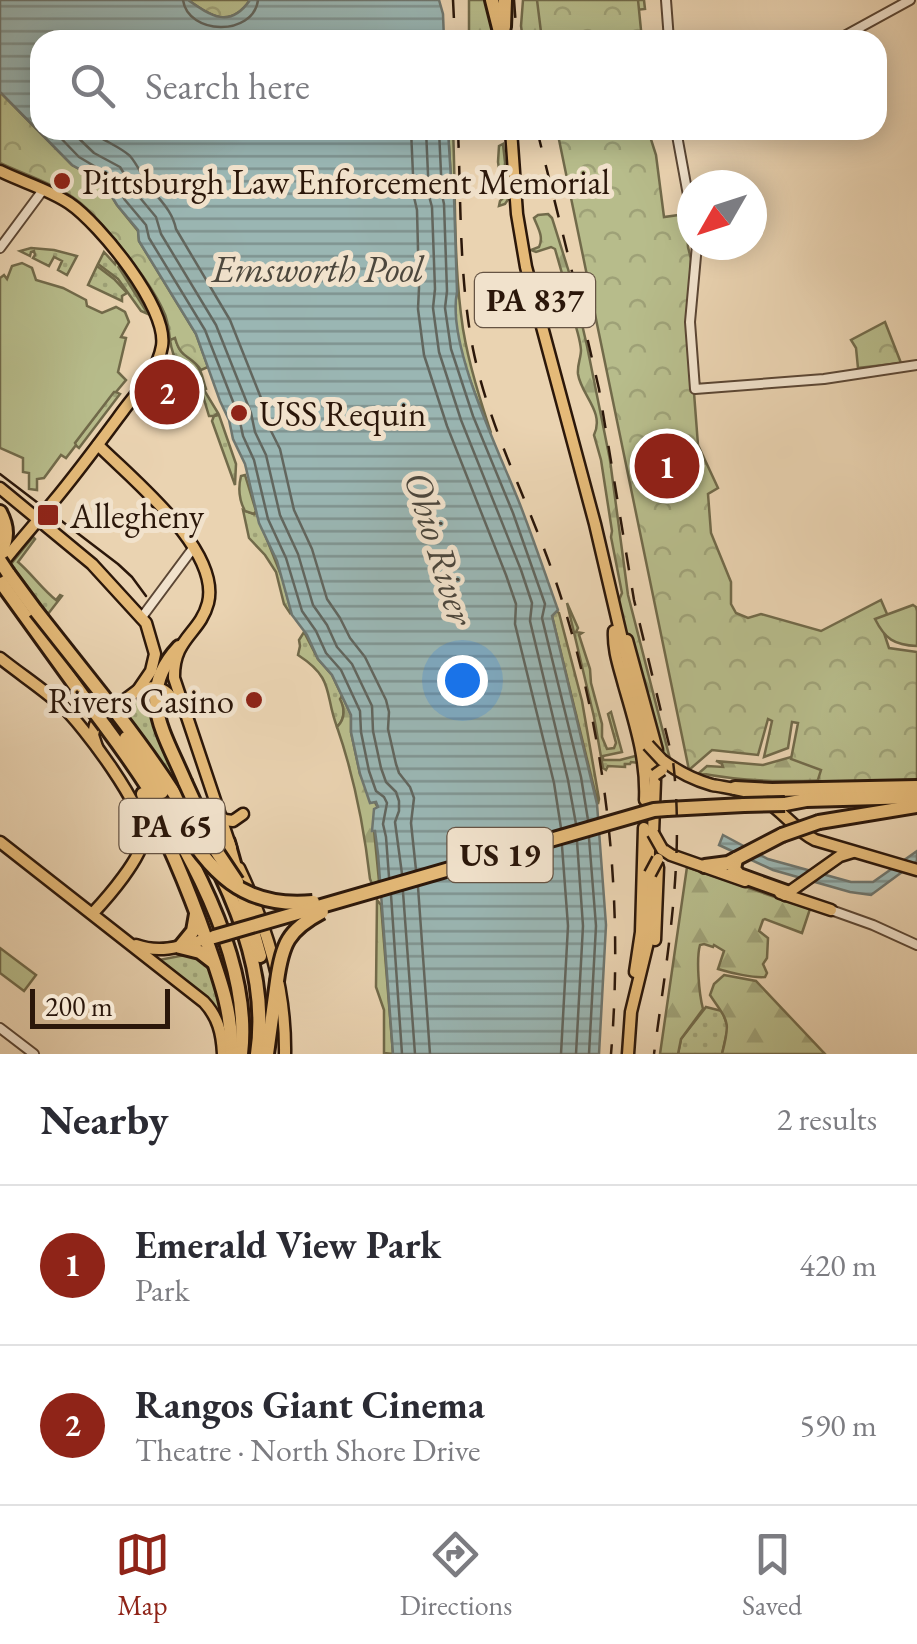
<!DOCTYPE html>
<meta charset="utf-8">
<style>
:root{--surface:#fff;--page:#f7f7f7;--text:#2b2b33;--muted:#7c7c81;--line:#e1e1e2;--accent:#8f2418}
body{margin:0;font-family:"EB Garamond",serif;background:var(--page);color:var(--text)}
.compass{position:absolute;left:677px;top:170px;width:90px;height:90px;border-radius:50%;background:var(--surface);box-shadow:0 5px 25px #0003;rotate:231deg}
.scale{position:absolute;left:30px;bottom:25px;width:140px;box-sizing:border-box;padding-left:10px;border:5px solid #2b170a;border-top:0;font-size:28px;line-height:35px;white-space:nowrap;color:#2b170a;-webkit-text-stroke:8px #f1e2cc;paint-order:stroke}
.you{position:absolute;left:462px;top:680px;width:35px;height:35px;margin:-25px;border:8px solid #fff;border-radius:50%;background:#1a73e8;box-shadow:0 0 0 15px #1a73e833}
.badge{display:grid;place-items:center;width:65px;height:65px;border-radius:50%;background:var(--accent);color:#fff;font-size:32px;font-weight:700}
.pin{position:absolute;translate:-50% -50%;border:5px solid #fff;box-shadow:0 2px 10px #0006}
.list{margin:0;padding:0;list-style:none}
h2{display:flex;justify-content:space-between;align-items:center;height:130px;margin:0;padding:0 40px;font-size:42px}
h2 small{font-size:32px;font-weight:400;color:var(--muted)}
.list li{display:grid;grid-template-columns:65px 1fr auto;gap:30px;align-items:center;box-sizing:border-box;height:160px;padding:0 40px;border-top:2px solid var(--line)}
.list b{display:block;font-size:38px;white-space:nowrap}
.list p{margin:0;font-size:32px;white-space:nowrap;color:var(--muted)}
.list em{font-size:32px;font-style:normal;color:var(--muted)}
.icon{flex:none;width:55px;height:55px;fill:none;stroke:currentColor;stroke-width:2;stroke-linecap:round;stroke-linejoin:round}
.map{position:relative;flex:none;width:917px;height:1054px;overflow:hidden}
.search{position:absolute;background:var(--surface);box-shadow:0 5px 25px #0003;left:30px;right:30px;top:30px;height:110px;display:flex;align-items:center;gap:25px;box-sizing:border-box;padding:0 35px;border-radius:30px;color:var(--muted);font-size:38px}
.sheet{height:450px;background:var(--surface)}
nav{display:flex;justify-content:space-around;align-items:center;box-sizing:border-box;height:140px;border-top:2px solid var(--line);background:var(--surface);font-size:28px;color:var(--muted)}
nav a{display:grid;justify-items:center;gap:5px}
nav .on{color:var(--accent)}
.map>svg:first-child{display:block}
.grass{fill:url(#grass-dots);stroke:#716a4a;stroke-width:2.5}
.forest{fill:url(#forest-firs);stroke:#716a4a;stroke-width:2.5}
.park{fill:url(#park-crowns);stroke:#716a4a;stroke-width:2.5}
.pitch{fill:#b7bc8b;stroke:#716a4a;stroke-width:2.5}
.water{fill:url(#water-rules);stroke:#6e766f;stroke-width:2.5}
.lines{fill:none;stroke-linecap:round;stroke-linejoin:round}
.shore{stroke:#62665e;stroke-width:2.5}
.minor-casing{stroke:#5b4634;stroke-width:12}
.major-casing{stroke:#2b170a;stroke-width:15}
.highway-casing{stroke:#2b170a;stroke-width:18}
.minor{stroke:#f1e2cc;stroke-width:8}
.major{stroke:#e5ba78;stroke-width:10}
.highway{stroke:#e5ba78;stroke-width:12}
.tram{stroke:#2b170a;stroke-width:2.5}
.rail{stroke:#2b170a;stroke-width:2.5;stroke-dasharray:18 18;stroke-linecap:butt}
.major-bridge-casing{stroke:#2b170a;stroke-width:15;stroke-linecap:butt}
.highway-bridge-casing{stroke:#2b170a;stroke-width:18;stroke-linecap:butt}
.major-bridge{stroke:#e5ba78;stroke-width:10}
.highway-bridge{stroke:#e5ba78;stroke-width:12}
.poi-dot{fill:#8f2418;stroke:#f1e2cc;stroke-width:4}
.labels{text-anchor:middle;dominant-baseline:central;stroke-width:10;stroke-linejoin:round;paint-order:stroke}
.shield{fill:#f1e2cc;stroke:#665444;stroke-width:2.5}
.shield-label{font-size:32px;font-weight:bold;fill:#2b170a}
.poi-label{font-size:35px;fill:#2b170a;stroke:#f1e2cc;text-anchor:start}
.water-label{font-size:38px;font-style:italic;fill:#4c473d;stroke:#f1e2cc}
</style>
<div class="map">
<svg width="917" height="1054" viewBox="0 0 917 1054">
<defs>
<pattern id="grass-dots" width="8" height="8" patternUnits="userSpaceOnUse" patternTransform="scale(2.5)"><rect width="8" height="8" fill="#b7bc8b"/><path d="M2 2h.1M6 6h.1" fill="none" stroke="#9ea177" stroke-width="1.8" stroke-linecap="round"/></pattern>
<pattern id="forest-firs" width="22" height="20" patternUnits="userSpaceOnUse" patternTransform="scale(2.5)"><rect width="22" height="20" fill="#b7bc8b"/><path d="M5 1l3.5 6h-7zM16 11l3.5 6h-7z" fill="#9ea177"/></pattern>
<pattern id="park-crowns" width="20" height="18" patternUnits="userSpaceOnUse" patternTransform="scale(2.5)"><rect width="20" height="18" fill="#b7bc8b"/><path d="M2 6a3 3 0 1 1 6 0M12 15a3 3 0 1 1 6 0" fill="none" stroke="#9ea177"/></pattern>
<pattern id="water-rules" width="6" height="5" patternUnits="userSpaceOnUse" patternTransform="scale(2.5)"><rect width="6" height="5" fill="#9ab6b3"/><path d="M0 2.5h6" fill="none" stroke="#7e9390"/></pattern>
</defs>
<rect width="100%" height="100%" fill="#ead3b1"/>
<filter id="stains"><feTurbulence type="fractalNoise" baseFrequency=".002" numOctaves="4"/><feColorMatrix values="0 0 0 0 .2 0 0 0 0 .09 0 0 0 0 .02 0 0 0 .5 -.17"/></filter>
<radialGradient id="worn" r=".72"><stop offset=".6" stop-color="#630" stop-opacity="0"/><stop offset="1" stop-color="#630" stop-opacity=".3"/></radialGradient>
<g class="grass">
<path d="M448,130H453C456,196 453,263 463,329C469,365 480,399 491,433C475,395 448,334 457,292L454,198L452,196Z"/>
<path d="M503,144L509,198L505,204L499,206L500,201L503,198L498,162L499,146Z"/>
<path d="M31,248L54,250L77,256L67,275L58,270L62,261L54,257L49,266L33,258L35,255L34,251L31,252L30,256L20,251Z"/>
<path d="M104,252L115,264L116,261L140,293L151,315L118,266L148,314L141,311L118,279L98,264Z"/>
<path d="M97,266L114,279L127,293L122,296V301L88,285Z"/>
<path d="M175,337C180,357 185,352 196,364C202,370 203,381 206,389L204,390L218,413L214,416L219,415L236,464L235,485L212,421L214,416H209L197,376C179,368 173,360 170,340Z"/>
<path d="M114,391L120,394L79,448L74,444Z"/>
<path d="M243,510L254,514L256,512L283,580L291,611L290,613L284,604L276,572L265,555L249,538Z"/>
<path d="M33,537L35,539L18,562C32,574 42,589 56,600L60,595L62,596L48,614L11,564Z"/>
<path d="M567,603L578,628L576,632L582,633L579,635L590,669L591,683L602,724V737L607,749L614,748L616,743L608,714L611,712L622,752L603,756V760H620L639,755L640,763L631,762L630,764H625V767L608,766L606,770L603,768L594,717Z"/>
<path d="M556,611L559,613L582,701L599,799L598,804L552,616Z"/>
<path d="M304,632L318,659L332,675L342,696L341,699C345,709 345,719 337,727C324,693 335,679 298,655L300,646L299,640Z"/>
<path d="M152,690L183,783L177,786L122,709Z"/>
<path d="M190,954L207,960L220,997L224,1026L159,960Z"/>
<path d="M706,1007L722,1011L728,1027L722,1054H678L681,1039Z"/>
</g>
<g class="forest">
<path d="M469,0H486L495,40H469Z"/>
<path d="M523,0H644L645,9L635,10L641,39L648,40H523L521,26Z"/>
<path d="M548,214L552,218L573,285L587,346L610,460L628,595L670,759L661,753L622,624L618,602L622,593L611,537L612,531L601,460L594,435C605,412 581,395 578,374C577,365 581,358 581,350C579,328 568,307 563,286L565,284L555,249L551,247L536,252L531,250L539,247C544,237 538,228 534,218L538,215Z"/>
<path d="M245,475L256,511L254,514L245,511C239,500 238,488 241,476Z"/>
<path d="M342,696L351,715V732L360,774L378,808L374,830L379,881L376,884H372L370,879C364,827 354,776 337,727C345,719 345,709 340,699Z"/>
<path d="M791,757L799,759L894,777C828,780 764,786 699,773L707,766L723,767L722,764L716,761L763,765Z"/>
<path d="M687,867L810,909L802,933L765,919L763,920L759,931L768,938L767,958L763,964L767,973L765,977C753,978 731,973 718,969L724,951L714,945L713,947L704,944L700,945C696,959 699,994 703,1009L681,1039L678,1054H660Z"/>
<path d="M377,900L381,905L393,1054L384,1053V1010L376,987Z"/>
<path d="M724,975L756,981L825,1054H722C731,1020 728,1022 710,995L714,984Z"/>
</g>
<g class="park">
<path d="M188,0H250C230,29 211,16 188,0Z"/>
<path d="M537,0H638L642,40H542Z"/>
<path d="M0,92L72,165L103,182L117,205L138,231L139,241L196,334L208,367L201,370C190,354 181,360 175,338L170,340C169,330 168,319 163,310C149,280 98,213 71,196C49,182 23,174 0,163Z"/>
<path d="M557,130H648L656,155L664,217L686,214L688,247L691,259L689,327L698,445L718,488L708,494L711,533L731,582V604L736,613L748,618L761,614L821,631L881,600L893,628L884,633L889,648L917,652V783L816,786L821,770L791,759L798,723L792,722L788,748L764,757L772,721L768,719L758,755L712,750L689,770Z"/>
<path d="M885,322L901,363L858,368L856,348L851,340Z"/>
</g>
<g class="pitch">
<path d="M22,263L32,268L36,280L63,288L86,300L87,306L102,313L116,307L125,312L129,322L121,337L126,338L118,372L126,380L116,392H114L75,443L76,445L66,458L61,455L44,478L37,479V490L29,489V473L23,472V458L0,448V278L4,275L7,279L12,266Z"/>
<path d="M913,605L916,607L917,611V646C894,645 885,639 875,619Z"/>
<path d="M0,948L36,975L24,991L0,973Z"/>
</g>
<g class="water">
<path d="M0,0H188C211,16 230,29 250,0H439L443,14L444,40H40V130H448L452,196L454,197L457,292C446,346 501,455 521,507C534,541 546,576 558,610L552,616L597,804L606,925L599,1054H393L378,854L375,831H372L374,809L378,807L376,802L370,803L360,774L351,732V715L332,675L318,659L307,635L292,615L277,561L259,523L245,464L233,439L229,420L220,401L196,334L139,241L138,230L117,205L103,182L72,165L0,92Z"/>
<path d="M723,835L768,859L851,882H873L917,851V861L871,895L850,892L773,870L719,845Z"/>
</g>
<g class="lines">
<g class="shore">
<path d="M183,0C188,35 253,37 258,0"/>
<path d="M53,130L79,157L111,176L125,200L146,225L149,238L205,330L239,417L243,436L254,460L268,519L286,558L302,611L316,631L326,653L341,670L360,711L361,732L369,771L376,791L384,797L387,803L383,824L386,837L389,877"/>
<path d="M70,130L94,153L120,167L136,193L156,217L161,234L216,325L251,413L255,432L266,455L280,515L298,554L313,605L327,625L337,647L352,664L372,706L373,731L381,768L386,782L396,792L399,801V811L395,822L402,874"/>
<path d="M90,130C102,141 118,145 130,156C137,164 141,174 147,183C158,199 172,209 176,229L230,320L265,408L269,427L280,449L294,510L312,549L327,599L340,618L350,638L365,657L386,700L389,712L388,729L396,764L399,773L410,787L414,798L411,823L416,870"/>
<path d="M411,130L414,197L417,210L419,288L418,309L424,355L447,426L506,575L516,604L515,624L554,783L561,828"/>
<path d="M426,130L429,196L432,207L435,289L433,308L439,352L461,420L521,570L532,603L530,621L568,780L576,824"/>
<path d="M439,130L442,195L444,204L447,291L445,308L451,349L473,416L513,513L545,604L542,618L581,777L588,820"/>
<path d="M418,887L430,1054"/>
<path d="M403,892L415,1054"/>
<path d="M391,895L402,1054"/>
<path d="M561,1054L568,926L562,846"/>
<path d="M576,1054L583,926L577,841"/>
<path d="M589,1054L596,926L589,838"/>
</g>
<defs>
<g id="minor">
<path d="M666,0L669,40"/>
<path d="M837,40L910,0"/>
<path d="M676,130L692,217"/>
<path d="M697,245L690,322L695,389L824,379L917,365"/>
<path d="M0,248L43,190"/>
<path d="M142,617L194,547"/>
<path d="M831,910L873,925L917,945"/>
<path d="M0,1028L34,1054"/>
</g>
<g id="major">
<path d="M511,130L517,214L526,267L595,524L655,780L653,833L649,851L648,942L631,1012L628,1054"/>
<path d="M0,171C22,182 48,189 69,203C100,224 168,308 162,346C158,371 137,392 123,411C100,442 78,472 53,502C36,523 17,544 0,566"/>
<path d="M98,445C133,480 221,550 208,603C200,634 173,638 174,678L231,848"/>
<path d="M0,488L92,564L146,623L155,654L151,671L138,690L102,717L95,725L93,735L97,747"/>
<path d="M614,631C613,650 619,666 624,685C635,723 647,760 645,800"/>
<path d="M627,640L657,750"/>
<path d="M0,658C20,674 43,689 62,706C83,725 146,809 144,836C142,858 108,897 93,913"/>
<path d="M138,690C155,684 168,688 176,705"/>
<path d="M662,760C677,771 694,780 712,785C728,788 743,789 758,796C780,807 793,829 815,840L917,870"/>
<path d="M219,816L225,820L233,821L243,814"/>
<path d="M0,842L204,1002C218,1017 222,1033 223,1054"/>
<path d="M662,849L671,855L745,881"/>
<path d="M239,868C267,927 286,988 285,1054"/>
<path d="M780,893L831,910"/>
<path d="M785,895L840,856L853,852"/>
<path d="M655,940L658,867"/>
<path d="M136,945C161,954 182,946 206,939"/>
<path d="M635,972L641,932L644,828"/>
</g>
<g id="highway">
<path d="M492,0L502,40"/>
<path d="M504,27L505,0"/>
<path d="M0,512C8,527 8,539 0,553"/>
<path d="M8,573L36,611"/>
<path d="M0,581L93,710"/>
<path d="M179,647C135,694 164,732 185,782"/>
<path d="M119,716C188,806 275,936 257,1054"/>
<path d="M105,726C167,809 254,947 241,1054"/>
<path d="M126,738L162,792"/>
<path d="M735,788L772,790L917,787"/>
<path d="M143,794C169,841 189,891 207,942C220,979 233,1014 231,1054"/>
<path d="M785,804L806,800L917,797"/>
<path d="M667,809L744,805"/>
<path d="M819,822L917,806"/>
<path d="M228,842L260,956"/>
<path d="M736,859L734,869L739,875L789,893"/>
<path d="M705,866L728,863L782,835"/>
<path d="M196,914L193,931L180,947L200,952L213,962"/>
<path d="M267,1054L277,981"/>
</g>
</defs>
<use href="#minor" class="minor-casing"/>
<use href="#major" class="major-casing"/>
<use href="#highway" class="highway-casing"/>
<use href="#minor" class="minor"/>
<use href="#major" class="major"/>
<use href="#highway" class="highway"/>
<path class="tram" d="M0,474L118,564L132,577L146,596"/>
<g class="rail">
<path d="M453,0L455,40"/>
<path d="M514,0L517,40"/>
<path d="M458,130C461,202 459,278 473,349C490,433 533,510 559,591C607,738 624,900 611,1054"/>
<path d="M537,130L570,263L599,389L634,600L673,761C685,859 667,956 654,1054"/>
</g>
<defs>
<g id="major-bridge">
<path d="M648,745L662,760"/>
<path d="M655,775L662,770"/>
<path d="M653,833L662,849"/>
<path d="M650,874L658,859"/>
</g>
<g id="highway-bridge">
<path d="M0,561L8,573"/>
<path d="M36,611L119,716"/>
<path d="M93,710L105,726"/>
<path d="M185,782L217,852L237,882"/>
<path d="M744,805L785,804"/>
<path d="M176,816C210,872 242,909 313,902"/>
<path d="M782,835L819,822"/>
<path d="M214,937L654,810L667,809"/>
<path d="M277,981C282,944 288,930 322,912"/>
</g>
</defs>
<use href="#major-bridge" class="major-bridge-casing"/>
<use href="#highway-bridge" class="highway-bridge-casing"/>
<use href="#major-bridge" class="major-bridge"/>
<use href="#highway-bridge" class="highway-bridge"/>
</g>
<g class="poi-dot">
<circle cx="62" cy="181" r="10"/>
<circle cx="239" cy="413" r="10"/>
<rect x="36" y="503" width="24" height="24" rx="5"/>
<circle cx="254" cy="700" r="10"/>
</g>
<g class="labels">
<g class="shield">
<rect x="475" y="273" width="120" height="54" rx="8"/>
<rect x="119.5" y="799" width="105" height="54" rx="8"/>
<rect x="447.5" y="828" width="105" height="54" rx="8"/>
</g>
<g class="shield-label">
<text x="535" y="300">PA 837</text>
<text x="172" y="826">PA 65</text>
<text x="500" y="855">US 19</text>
</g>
<g class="poi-label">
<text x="82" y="181">Pittsburgh Law Enforcement Memorial</text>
<text x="259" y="413">USS Requin</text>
<text x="70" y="515">Allegheny</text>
<text x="234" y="700" text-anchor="end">Rivers Casino</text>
</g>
<g class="water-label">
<text x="318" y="268">Emsworth Pool</text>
<text transform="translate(440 548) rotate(73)">Ohio River</text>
</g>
</g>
<rect width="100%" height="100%" filter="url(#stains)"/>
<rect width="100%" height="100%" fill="url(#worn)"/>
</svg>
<svg class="compass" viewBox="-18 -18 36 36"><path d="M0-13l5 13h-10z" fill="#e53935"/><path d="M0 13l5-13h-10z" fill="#7c7c81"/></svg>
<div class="scale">200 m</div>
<div class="you"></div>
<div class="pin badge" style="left:667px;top:466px">1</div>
<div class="pin badge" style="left:167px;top:392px">2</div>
<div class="search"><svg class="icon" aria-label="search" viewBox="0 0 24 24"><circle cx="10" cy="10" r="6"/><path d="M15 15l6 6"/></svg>Search here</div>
</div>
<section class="sheet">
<h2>Nearby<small>2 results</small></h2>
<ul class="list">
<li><span class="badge">1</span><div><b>Emerald View Park</b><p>Park</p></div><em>420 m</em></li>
<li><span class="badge">2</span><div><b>Rangos Giant Cinema</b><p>Theatre · North Shore Drive</p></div><em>590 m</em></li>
</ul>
</section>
<nav>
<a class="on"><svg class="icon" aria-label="map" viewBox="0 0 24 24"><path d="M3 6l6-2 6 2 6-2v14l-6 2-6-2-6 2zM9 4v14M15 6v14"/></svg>Map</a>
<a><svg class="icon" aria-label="directions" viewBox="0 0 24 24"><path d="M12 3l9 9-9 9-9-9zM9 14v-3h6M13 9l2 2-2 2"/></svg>Directions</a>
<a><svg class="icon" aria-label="saved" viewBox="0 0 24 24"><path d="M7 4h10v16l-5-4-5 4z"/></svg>Saved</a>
</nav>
